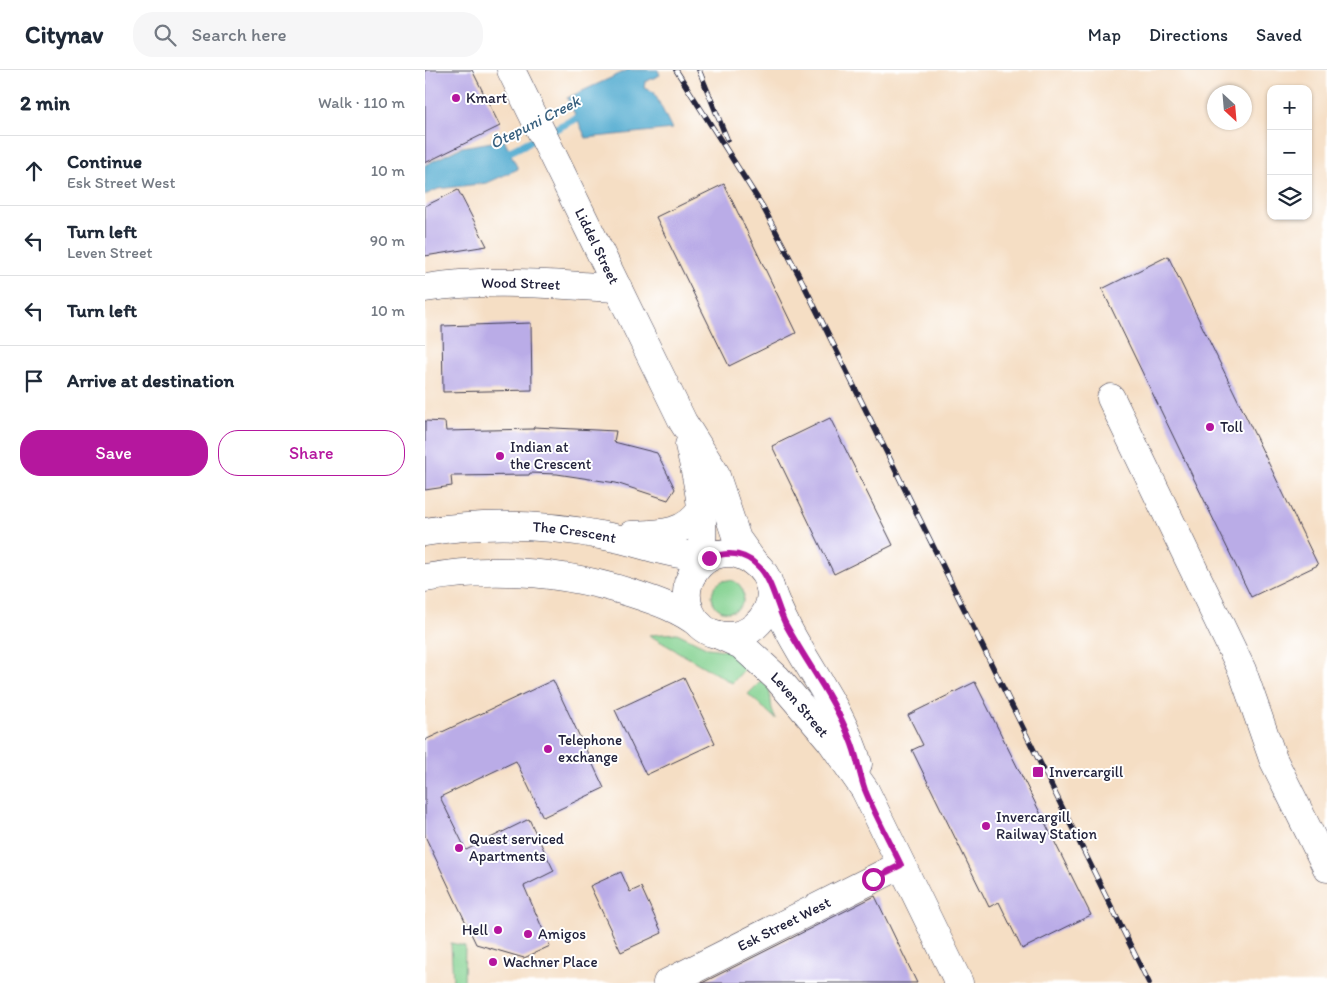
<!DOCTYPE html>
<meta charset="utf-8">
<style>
:root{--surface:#fff;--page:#f6f6f7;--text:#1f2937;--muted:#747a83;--line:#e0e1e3;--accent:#b5179e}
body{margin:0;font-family:Itim,sans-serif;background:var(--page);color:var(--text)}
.controls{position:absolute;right:15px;top:15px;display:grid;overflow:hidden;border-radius:10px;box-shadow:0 1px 4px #0004}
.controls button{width:45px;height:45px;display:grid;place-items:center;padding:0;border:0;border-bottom:1px solid var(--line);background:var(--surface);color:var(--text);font:25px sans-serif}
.compass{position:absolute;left:782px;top:15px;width:45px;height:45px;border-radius:50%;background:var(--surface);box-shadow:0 1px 4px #0004;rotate:154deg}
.stop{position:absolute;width:15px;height:15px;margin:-11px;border:4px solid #b5179e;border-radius:50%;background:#fff}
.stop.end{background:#b5179e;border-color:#fff;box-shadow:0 1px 5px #0008}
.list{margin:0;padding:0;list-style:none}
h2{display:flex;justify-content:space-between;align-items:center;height:65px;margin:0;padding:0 20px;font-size:21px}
h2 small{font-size:16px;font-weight:400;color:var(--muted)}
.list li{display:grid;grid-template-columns:32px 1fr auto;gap:15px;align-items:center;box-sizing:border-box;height:70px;padding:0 20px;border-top:1px solid var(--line)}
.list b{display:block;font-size:19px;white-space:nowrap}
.list p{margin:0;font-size:16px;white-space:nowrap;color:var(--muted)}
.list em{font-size:16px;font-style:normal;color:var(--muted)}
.actions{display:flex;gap:10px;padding:15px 20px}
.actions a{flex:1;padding:11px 0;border:1px solid var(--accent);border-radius:20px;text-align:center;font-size:18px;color:var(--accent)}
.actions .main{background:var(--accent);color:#fff}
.icon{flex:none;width:28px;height:28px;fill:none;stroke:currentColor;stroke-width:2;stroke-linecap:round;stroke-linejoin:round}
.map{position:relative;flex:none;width:902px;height:913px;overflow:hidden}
header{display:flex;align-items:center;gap:30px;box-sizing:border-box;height:70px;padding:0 25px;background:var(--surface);border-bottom:1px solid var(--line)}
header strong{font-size:24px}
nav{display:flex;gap:28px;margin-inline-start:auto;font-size:18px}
.search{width:350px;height:45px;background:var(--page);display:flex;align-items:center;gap:12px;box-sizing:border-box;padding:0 18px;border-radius:20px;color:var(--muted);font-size:19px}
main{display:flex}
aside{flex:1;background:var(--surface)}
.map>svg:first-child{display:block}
.green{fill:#84d291;stroke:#537a66}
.water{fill:#52acd0;stroke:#3a6786}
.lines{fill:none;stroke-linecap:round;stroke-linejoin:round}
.stream{stroke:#52acd0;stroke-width:8}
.building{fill:#baace7}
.minor-casing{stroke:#423e50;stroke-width:29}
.minor{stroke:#fff;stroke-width:28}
.rail-casing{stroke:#22223b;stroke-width:5.5}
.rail{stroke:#fff;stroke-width:4;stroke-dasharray:11;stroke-linecap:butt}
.route{stroke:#b5179e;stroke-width:6}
.poi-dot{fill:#b5179e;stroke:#fff;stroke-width:2}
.labels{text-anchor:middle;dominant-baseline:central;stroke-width:4;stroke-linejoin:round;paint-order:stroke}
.poi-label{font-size:15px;fill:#22223b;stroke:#fff;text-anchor:start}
.street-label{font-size:15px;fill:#22223b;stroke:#fff}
.water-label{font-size:16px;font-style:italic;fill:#38607e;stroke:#fff}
</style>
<header>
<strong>Citynav</strong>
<div class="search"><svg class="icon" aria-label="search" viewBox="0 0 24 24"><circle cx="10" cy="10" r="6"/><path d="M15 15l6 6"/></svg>Search here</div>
<nav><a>Map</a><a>Directions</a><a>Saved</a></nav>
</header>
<main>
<aside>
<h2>2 min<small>Walk · 110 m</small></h2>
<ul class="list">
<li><svg class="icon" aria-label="ahead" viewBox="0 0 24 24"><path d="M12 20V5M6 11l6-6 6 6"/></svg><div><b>Continue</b><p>Esk Street West</p></div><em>10 m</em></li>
<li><svg class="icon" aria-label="left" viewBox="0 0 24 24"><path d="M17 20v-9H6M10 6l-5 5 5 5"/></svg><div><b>Turn left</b><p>Leven Street</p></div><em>90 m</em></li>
<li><svg class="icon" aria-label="left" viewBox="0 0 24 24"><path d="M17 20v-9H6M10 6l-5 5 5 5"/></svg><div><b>Turn left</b></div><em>10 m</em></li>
<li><svg class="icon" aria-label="arrive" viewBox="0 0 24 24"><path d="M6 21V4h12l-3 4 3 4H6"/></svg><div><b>Arrive at destination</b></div></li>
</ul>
<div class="actions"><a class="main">Save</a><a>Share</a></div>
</aside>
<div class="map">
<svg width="902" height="913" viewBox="0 0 902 913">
<rect width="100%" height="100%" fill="#fff"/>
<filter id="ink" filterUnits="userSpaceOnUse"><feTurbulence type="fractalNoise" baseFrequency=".02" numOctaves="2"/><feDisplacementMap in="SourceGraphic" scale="10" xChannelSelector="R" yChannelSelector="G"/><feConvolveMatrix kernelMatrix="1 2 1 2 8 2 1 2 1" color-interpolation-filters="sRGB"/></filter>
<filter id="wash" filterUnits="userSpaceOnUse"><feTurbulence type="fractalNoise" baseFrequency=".0096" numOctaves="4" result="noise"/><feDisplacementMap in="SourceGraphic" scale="20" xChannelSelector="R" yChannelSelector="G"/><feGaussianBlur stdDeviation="1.12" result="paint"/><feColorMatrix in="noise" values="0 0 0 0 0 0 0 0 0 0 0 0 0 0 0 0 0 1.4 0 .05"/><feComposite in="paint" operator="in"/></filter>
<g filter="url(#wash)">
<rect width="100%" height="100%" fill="#f5dec4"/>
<g class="green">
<circle cx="303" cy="526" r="16"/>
<path d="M252,563L283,578L308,581L325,593L307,613L224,565Z"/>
<path d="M336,611L344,617L347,639L351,649L323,624Z"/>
<path d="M26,873L40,876L39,913H28Z"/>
</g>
<g class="water">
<path d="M203,0H233L235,5L220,12L219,18L229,22L247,59L161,68L142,28Z"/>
<path d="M79,70L93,99L62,113L13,119L0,125V95L37,77Z"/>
</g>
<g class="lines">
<path class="stream" d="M76,86L160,44"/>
</g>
<g id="blocks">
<g class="building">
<path d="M0,0H47L75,56L0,93Z"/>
<path d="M299,114L371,263L304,296L231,147Z"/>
<path d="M33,120L62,176L0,186V136Z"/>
<path d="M743,186L893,495L826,527L677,219Z"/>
<path d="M106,253L107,320L18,322L17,256Z"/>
<path d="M405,348L468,475L409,504L347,376Z"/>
<path d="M0,351L20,352L21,361L108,359L109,357L191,361L189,372L232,383L250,419L243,430L191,413L132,404L105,403L104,405L26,406L27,416L0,420Z"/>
<path d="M259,608L290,673L221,705L190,640Z"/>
<path d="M128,610L179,718L118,747L91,691L15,727L41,780L104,749L129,801L99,816L125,876L99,888L51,874L0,766V670Z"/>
<path d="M550,612L666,845L597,879L574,832L564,837L487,680L498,675L483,645Z"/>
<path d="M196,802L205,822L216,817L237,863L196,882L165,816Z"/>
<path d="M450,826L492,913H277Z"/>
</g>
</g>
</g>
<g filter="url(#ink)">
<use href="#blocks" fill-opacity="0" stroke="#423e50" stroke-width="1"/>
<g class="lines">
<defs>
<g id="minor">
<path id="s1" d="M86,0L258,352L290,403L312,469L327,490"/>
<path id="s2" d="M0,218C64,208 129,215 193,218"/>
<path d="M686,328L817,600L848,689L902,798"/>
<path id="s3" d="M0,462C60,452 120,454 180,466C221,473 248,490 292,484"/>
<path d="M206,465C232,464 262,465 276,439"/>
<path d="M0,508C69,496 139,502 206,523C231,531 255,539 275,555"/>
<path d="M263,513C294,444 381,510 330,556C318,567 302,568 287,563C268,556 257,532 264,512C268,499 277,488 277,473C279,440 272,407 264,375"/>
<path d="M345,517C366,581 414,628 433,694"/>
<path id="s4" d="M294,565L316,575L352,608L405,670L440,720L534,913"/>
<path id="s5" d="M242,913L476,795"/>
</g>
</defs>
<use href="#minor" class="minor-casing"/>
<use href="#minor" class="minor"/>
<defs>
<g id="rail">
<path d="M251,0L338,137L378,213L724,913"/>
<path d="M274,0L302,69"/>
</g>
</defs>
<use href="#rail" class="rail-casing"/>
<use href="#rail" class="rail"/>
</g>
</g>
<g class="lines" filter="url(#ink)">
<path class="route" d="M284,488C303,481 319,482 333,496C346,507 352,537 360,553C381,592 409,628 425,669C432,685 434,703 440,720C450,745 464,770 476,795L448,809"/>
</g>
<g class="poi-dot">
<circle cx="31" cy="28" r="5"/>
<circle cx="785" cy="357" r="5"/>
<circle cx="75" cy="386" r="5"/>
<circle cx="123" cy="679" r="5"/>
<rect x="607" y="696" width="12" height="12" rx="2.5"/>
<circle cx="561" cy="756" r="5"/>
<circle cx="34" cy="778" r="5"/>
<circle cx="73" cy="860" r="5"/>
<circle cx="103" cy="864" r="5"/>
<circle cx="68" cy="892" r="5"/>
</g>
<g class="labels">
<g class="poi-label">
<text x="41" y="28">Kmart</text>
<text x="795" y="357">Toll</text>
<text x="85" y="377">Indian at<tspan x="85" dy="17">the Crescent</tspan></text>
<text x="133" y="670">Telephone<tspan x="133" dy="17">exchange</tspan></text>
<text x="624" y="702">Invercargill</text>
<text x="571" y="747">Invercargill<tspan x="571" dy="17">Railway Station</tspan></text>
<text x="44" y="769">Quest serviced<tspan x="44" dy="17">Apartments</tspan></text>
<text x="63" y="860" text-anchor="end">Hell</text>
<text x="113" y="864">Amigos</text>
<text x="78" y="892">Wachner Place</text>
</g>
<g class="street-label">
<text stroke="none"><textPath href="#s1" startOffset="196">Liddel Street</textPath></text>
<text stroke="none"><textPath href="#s2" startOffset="96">Wood Street</textPath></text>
<text stroke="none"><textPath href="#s3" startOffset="150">The Crescent</textPath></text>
<text stroke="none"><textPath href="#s4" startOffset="108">Leven Street</textPath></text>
<text stroke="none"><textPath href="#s5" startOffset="131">Esk Street West</textPath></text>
</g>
<g class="water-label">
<text transform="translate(110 52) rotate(-27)">Ōtepuni Creek</text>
</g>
</g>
</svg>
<div class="controls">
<button>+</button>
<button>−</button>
<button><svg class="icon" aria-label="layers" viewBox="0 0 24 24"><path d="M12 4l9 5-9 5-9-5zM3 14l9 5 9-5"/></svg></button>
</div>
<svg class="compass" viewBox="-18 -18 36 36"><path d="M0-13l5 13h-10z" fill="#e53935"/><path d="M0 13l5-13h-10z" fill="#747a83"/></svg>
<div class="stop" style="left:448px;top:809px"></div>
<div class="stop end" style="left:284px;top:488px"></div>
</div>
</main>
